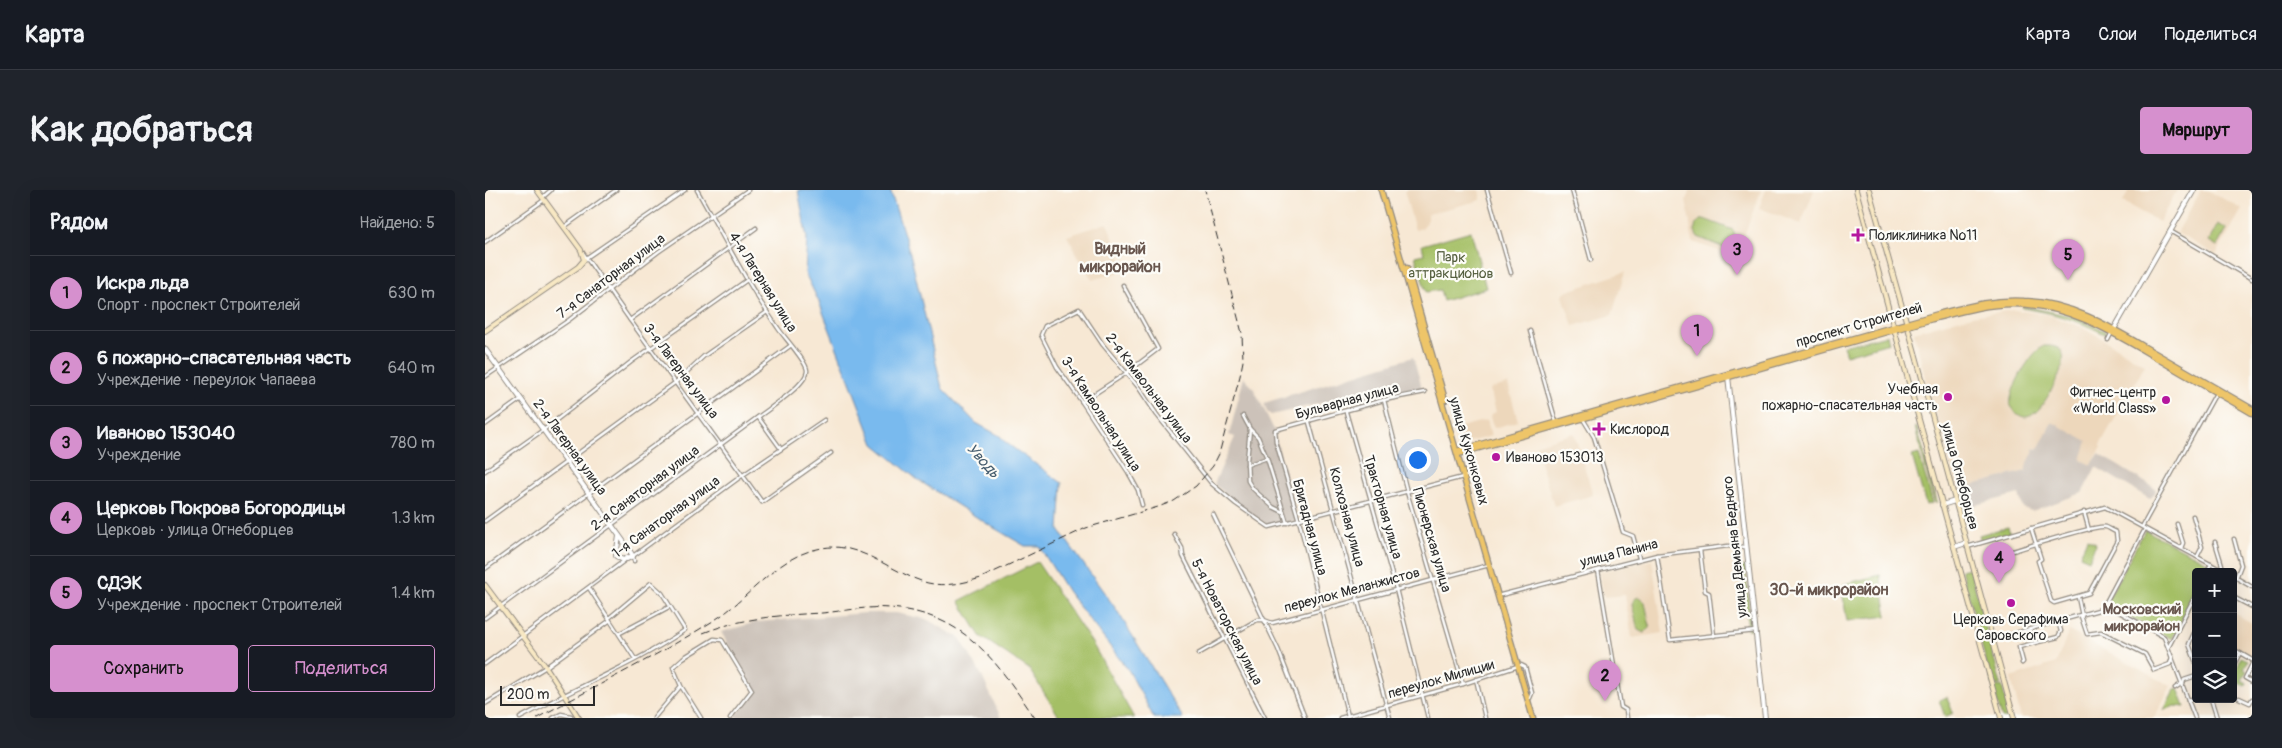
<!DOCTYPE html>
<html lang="ru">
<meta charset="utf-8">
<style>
:root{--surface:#171b24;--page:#20242c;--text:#f1f3f6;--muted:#9ea1a6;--line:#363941;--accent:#d690ce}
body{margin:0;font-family:Pangolin,sans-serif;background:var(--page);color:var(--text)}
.controls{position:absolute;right:15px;bottom:15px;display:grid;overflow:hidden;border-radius:5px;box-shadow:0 5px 20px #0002}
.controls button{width:45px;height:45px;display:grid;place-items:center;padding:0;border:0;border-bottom:1px solid var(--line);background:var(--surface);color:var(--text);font:25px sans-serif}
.scale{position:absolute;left:15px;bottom:12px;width:95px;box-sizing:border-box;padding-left:5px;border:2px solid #2b2b2b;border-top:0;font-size:14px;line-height:18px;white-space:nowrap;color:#2b2b2b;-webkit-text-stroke:4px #fdfcf7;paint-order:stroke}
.you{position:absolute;left:932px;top:269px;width:18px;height:18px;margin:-12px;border:4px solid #fff;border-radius:50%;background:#1a73e8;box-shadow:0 0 0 8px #1a73e833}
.badge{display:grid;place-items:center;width:32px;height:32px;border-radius:50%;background:var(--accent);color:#111;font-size:16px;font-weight:700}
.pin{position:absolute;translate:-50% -41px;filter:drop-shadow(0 1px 2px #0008)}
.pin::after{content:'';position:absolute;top:26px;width:18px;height:15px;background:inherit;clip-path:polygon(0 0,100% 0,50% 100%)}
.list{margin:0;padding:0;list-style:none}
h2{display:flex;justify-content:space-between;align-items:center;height:65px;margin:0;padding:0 20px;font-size:21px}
h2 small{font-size:16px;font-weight:400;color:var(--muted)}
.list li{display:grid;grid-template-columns:32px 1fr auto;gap:15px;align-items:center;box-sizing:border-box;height:75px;padding:0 20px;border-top:1px solid var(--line)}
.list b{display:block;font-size:19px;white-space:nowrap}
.list p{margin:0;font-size:16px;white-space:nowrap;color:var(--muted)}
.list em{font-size:16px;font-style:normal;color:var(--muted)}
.actions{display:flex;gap:10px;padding:15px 20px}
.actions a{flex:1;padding:11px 0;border:1px solid var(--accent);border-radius:5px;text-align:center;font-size:18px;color:var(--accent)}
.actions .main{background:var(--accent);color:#111}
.icon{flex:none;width:28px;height:28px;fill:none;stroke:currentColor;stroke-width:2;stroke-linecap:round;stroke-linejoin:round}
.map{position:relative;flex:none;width:1767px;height:528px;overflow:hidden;border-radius:5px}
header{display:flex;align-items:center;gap:30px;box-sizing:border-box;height:70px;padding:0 25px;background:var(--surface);border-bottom:1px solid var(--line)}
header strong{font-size:24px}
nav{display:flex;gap:28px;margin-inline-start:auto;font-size:18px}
.intro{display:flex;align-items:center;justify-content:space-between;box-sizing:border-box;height:120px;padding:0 30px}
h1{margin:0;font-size:35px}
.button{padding:12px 22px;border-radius:5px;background:var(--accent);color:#111;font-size:18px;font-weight:700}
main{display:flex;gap:30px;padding:0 30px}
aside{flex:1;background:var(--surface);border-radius:5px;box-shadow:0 5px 20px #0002}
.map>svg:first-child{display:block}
.built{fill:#edd7bb}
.industrial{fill:#ccc2b9}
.green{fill:#a4bf65;stroke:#687548}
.water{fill:#79baee;stroke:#52728c}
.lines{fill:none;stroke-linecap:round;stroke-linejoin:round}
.minor-casing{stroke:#918a80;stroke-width:5}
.tertiary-casing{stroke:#918a80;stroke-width:6}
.secondary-casing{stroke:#918a80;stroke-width:6}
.primary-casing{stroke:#918a80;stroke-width:7}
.minor{stroke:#fff;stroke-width:2.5}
.tertiary{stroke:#fff;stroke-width:4}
.secondary{stroke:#f8e8c3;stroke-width:4}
.primary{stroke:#eec569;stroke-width:4.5}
.rail{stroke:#2b2b2b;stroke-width:1;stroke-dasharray:8 4;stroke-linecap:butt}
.poi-dot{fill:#b5179e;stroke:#fdfcf7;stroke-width:2}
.labels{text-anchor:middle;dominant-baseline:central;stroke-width:4.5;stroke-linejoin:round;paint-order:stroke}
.poi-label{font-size:14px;fill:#2b2b2b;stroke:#fdfcf7;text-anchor:start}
.park-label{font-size:14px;fill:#555f3f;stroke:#fdfcf7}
.street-label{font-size:14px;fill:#2b2b2b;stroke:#fdfcf7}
.water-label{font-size:15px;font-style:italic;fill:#465d6f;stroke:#fdfcf7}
.neighbourhood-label{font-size:15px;font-weight:bold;fill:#69574f;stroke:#fdfcf7}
.quarter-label{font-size:16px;font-weight:bold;fill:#69574f;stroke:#fdfcf7}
</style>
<header>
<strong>Карта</strong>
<nav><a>Карта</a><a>Слои</a><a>Поделиться</a></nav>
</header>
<div class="intro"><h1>Как добраться</h1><a class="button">Маршрут</a></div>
<main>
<aside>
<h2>Рядом<small>Найдено: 5</small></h2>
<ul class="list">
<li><span class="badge">1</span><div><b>Искра льда</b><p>Спорт · проспект Строителей</p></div><em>630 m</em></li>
<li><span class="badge">2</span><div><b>6 пожарно-спасательная часть</b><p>Учреждение · переулок Чапаева</p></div><em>640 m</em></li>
<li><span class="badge">3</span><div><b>Иваново 153040</b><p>Учреждение</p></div><em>780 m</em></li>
<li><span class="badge">4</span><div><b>Церковь Покрова Богородицы</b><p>Церковь · улица Огнеборцев</p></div><em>1.3 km</em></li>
<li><span class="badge">5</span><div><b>СДЭК</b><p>Учреждение · проспект Строителей</p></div><em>1.4 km</em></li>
</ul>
<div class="actions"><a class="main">Сохранить</a><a>Поделиться</a></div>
</aside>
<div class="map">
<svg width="1767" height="528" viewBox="0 0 1767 528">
<rect width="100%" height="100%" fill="#fdfcf7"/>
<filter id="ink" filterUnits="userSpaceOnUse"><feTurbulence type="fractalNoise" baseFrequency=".02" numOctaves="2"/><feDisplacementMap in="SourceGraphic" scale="10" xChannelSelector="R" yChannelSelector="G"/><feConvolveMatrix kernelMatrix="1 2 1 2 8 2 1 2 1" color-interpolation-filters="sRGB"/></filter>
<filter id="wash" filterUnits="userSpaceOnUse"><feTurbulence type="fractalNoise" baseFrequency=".0096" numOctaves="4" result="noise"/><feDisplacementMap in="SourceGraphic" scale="20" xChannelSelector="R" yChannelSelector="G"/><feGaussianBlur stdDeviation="1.12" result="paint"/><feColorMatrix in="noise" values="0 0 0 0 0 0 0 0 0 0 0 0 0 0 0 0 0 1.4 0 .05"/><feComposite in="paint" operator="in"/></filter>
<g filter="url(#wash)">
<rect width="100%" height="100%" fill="#f7e8d4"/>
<g class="built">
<path d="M919,0H994L996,10L942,24V32L937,38L930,40Z"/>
<path d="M1205,0H1276L1251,67L1208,52L1201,10Z"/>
<path d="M1281,0H1329L1316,34L1274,18Z"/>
<path d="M1644,0H1692L1674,32L1638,12Z"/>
<path d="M1716,0H1722L1757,19L1731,65L1692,43Z"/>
<path d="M622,33L636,68L638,81L607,90L582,46Z"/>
<path d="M1140,82L1127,125L1088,136L1078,106L1080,102Z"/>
<path d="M1529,120L1564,125L1600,138L1660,175L1615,255L1617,257L1606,275L1596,270L1597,262L1550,258L1541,281L1473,299L1441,191L1429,142L1487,126Z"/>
<path d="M1023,194L1033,231L1009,238L1005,227L1006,224L1011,222L1005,199Z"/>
<path d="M1002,230L1006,246L984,252L974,248L972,238Z"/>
<path d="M1089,243L1108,305L1069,316L1050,255Z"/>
<path d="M1167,370L1178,443L1147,448L1140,405L1119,407L1115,382Z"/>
<path d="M1748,423L1767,433V466L1748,455Z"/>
<path d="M1584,441L1686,496L1669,528H1536L1526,488L1571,473Z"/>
</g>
<g class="industrial">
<path d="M928,167L938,201L912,205L875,217L870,201L850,210L786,225L782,222L779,213Z"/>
<path d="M759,187L769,199L789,240L812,330L784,336L758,318L729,294L750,247L744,245Z"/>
<path d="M1567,232L1602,251L1596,270L1606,275L1614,264L1671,299L1670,303L1665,309L1611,277L1597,303L1547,321L1538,318L1534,304L1478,318L1473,299L1541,281V277L1550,258L1553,259Z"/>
<path d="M380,423H411L441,429L475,448L496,484L516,528H248L272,503L236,442L272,432Z"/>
</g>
<g class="green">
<path d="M1219,29L1248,40L1251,49L1248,55L1239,58L1213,47C1207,39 1210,31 1219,29Z"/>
<path d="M1733,34L1742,39L1732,56L1724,51Z"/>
<path d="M986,41L1001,98L958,111L955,100L941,102L930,66L939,64L937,55Z"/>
<path d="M1538,116L1587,126L1620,141L1621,145C1594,130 1568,123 1537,118Z"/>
<path d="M1402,145L1404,153L1361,165L1358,156Z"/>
<path d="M1559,156C1592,154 1575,184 1567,199C1559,213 1543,243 1526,216C1522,203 1546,161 1559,156Z"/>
<path d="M1430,237H1432L1452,312L1450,313Z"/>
<path d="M1434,264L1448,313L1441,315L1427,266Z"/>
<path d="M1523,337L1525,343L1496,351L1494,345Z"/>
<path d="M1660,340L1726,374L1722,382H1711V403L1687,449L1620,414Z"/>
<path d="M1602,349L1611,353L1604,370L1595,366Z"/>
<path d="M552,372L607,453L649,528H575L544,479L495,446L474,411Z"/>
<path d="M1260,376L1266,439L1263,440L1257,377Z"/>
<path d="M1485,378L1497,424L1493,428H1490L1476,380Z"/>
<path d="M1395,385L1402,426L1362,431L1357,401L1359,394Z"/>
<path d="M1154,407L1160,412L1165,437L1159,443L1153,440L1147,415L1149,409Z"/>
<path d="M1495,433L1500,435L1516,494L1508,496L1491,436Z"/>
<path d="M1756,467L1763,470L1759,479L1762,481L1757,490L1762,493L1760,496L1748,490Z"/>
<path d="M1517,496L1525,528H1517L1508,498Z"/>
<path d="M1693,498L1700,517L1690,516L1679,520L1690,499Z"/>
<path d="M1462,507L1468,523L1460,527L1454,510Z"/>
</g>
<path class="water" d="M313,0H405L426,67L457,198L491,233L515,246L520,252L577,293L574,340L631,419L698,528H669L644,481L583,402L554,356H540L504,335L433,290L389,254L334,112L320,83L322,48Z"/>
</g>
<g filter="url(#ink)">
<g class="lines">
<defs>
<g id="minor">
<path d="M1002,0L1026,83"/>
<path d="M1087,0L1106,70"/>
<path d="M58,7L66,0"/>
<path d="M79,37L131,0"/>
<path d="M1685,41L1767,89"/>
<path d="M0,52L59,10"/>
<path d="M98,63L145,130L277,312L346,263"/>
<path d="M101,68L200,0"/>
<path d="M145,130L271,38"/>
<path d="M1045,141L1071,232"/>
<path d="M1623,150L1627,142"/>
<path d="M0,187L84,130L173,62L263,0"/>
<path d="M899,210L922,302L978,494"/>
<path d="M597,212L640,184L673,159L638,95"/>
<path d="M861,222L911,399L943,528"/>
<path d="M758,226L765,239L773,247L782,268L802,333"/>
<path d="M273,227L296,259"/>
<path d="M1098,229L1109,247L1138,342L1148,346L1154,368"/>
<path d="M824,232L905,528"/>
<path d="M0,235L36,209"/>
<path d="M765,239L762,270L763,291L768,299L788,317L798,322"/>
<path d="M762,275L782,268"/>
<path d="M0,281L61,238L146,172L262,90"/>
<path d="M657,315L653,300L643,282L597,212L572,177L556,145L560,136L594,119L618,155L654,198L672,225L726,293L751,314L784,337L982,286"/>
<path d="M1599,322L1604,340"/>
<path d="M728,324L793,459L820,528"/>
<path d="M1708,326L1717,357L1712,367"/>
<path d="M0,331L191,192L219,166L282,122"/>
<path d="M1692,334L1698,353L1696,358"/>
<path d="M1657,337L1731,203"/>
<path d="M689,344L697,358L698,366L780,528"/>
<path d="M1749,349L1756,375L1751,388"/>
<path d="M1730,352L1737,375L1735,379"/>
<path d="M1482,357L1620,317L1740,382"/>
<path d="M1215,360L1220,401L1224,403L1229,446"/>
<path d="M1172,365L1185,450L1271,441"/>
<path d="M1509,367C1525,362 1611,334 1621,337C1624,338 1628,341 1631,342L1632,351L1604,403L1569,413L1566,411L1553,371L1556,369L1546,338"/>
<path d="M149,371L148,366L258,285L339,230"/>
<path d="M0,379L305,156"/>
<path d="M1113,380L1136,517L1141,520L1142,528"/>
<path d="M1722,382L1726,374"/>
<path d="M1748,386L1767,397"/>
<path d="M104,398L150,469"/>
<path d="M1016,405L1172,365L1243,356L1261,357"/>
<path d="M1593,407L1597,426"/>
<path d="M1748,407L1767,417"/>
<path d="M1620,414L1660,339"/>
<path d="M1596,426L1602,444L1616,442L1660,464L1669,480L1685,474L1687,467"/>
<path d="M0,428L273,227C285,218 321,195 322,181C323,173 298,146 293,138C262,94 238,46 212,0"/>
<path d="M1710,441L1704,454L1711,473"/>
<path d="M135,443L184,417"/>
<path d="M1509,449L1617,419L1620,414L1679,447L1710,528"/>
<path d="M1684,456L1711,404"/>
<path d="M1748,459L1767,470"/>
<path d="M713,464L772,430H779L787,433L1004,375"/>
<path d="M1537,473L1538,472L1534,457L1573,447L1576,441L1573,432"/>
<path d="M0,474L139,371"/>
<path d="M1767,474L1760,488L1767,492"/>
<path d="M1036,475L1040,477L1047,503L1045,508"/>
<path d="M1748,476L1755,463"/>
<path d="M991,489L1000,528"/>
<path d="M1698,494L1699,490L1711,486"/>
<path d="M1690,498L1696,494"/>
<path d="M1754,508L1765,513L1767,509"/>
<path d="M1726,509L1732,528"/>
<path d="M1703,510L1711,508"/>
<path d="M0,514L61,477L124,431"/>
<path d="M863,526L815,334L791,252L790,240L899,210L940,202"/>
<path d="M35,528C89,498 149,475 200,440L177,403L166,393L124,428"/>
<path d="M68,528L76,524L86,526L87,528"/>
<path d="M169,528L195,497"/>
<path d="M216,528L196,496L188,477L198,468L229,449L237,450L267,500L245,528"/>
<path d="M855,528L978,494L1033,476"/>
</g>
<g id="tertiary">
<path d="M1383,43L1395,40"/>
<path d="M1628,141L1709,0"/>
<path d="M0,159L141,355L148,366L142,369"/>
<path d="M1243,186L1280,528"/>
<path d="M1457,315L1470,311"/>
<path d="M134,346L131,366L138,370L144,367"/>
<path d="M1469,357L1481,353"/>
<path d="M1490,434L1502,430"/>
</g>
<g id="secondary">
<path d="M1371,0L1516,528"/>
<path d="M1384,0L1431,166L1529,528"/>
<path d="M0,141L93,77L99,70L96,60L52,0"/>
<path d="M0,395L61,477L94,528"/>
</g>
<g id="primary">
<path d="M896,0L1048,528"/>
<path d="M922,78L960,210"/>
<path d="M972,261L1457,123C1484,116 1510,109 1539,111C1588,113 1627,138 1668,162C1701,181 1734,200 1767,219"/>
<path d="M973,264L1447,129C1474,122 1500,114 1528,114C1584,114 1629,143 1675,170C1705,188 1736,205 1767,223"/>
</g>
</defs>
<use href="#minor" class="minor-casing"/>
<use href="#tertiary" class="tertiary-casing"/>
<use href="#secondary" class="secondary-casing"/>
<use href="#primary" class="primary-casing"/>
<use href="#minor" class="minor"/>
<use href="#tertiary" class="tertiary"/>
<use href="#secondary" class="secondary"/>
<use href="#primary" class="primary"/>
<g class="rail">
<path d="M218,443C256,428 296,425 337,423C359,421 383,416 405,418C481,424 511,471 550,528"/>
<path d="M52,528C111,496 172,466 228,431C266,408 290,366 337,358C376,351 407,384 443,393C461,397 479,393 496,388L601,338L673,317L689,311L711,296L728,276L734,264L755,186L758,171L757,143L720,0"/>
</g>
</g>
</g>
<g class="poi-dot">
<path d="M1370.5 37.5h5v5h5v5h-5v5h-5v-5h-5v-5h5z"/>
<circle cx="1463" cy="207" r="5"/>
<circle cx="1681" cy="210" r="5"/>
<path d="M1111.5 231.5h5v5h5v5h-5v5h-5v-5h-5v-5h5z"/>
<circle cx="1011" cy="267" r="5"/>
<circle cx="1526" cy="413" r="5"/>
</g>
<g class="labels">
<g class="poi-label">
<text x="1384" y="45">Поликлиника №11</text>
<text x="1453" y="199" text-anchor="end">Учебная<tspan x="1453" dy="16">пожарно-спасательная часть</tspan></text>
<text x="1671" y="202" text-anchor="end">Фитнес-центр<tspan x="1671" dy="16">«World Class»</tspan></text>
<text x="1125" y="239">Кислород</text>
<text x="1021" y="267">Иваново 153013</text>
<text x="1526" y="429" text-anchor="middle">Церковь Серафима<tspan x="1526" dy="16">Саровского</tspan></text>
</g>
<g class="park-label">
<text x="966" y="67">Парк<tspan x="966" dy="16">аттракционов</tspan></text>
</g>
<g class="street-label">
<text transform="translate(126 86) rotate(-37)">7-я Санаторная улица</text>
<text transform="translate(278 92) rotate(58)">4-я Лагерная улица</text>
<text transform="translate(1374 135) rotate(-16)">проспект Строителей</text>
<text transform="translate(196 181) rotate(53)">3-я Лагерная улица</text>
<text transform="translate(664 198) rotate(53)">2-я Камвольная улица</text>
<text transform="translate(862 211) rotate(-15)">Бульварная улица</text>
<text transform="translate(616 224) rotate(57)">3-я Камвольная улица</text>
<text transform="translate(85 257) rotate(54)">2-я Лагерная улица</text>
<text transform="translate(984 261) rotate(74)">улица Куконковых</text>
<text transform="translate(1475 286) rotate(75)">улица Огнеборцев</text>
<text transform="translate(160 298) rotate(-37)">2-я Санаторная улица</text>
<text transform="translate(898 317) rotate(74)">Тракторная улица</text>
<text transform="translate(181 327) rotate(-36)">1-я Санаторная улица</text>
<text transform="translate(862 327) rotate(75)">Колхозная улица</text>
<text transform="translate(825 337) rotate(75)">Бригадная улица</text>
<text transform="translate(947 350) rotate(74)">Пионерская улица</text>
<text transform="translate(1250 357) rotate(-96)">улица Демьяна Бедного</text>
<text transform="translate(1134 363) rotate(-14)">улица Панина</text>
<text transform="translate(867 400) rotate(-15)">переулок Меланжистов</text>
<text transform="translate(742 432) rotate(63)">5-я Новаторская улица</text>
<text transform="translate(956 489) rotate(-16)">переулок Милиции</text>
</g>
<g class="water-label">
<text transform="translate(498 271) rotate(48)">Уводь</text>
</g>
<g class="neighbourhood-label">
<text x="1657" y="419">Московский<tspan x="1657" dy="17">микрорайон</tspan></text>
</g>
<g class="quarter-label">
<text x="635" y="59">Видный<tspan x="635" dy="18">микрорайон</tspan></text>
<text x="1344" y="400">30-й микрорайон</text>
</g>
</g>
</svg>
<div class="controls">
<button>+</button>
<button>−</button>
<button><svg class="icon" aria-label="layers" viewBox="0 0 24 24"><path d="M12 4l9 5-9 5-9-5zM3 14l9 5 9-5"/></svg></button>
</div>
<div class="scale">200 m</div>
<div class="you"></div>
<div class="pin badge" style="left:1212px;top:166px">1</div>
<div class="pin badge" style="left:1120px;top:511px">2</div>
<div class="pin badge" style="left:1252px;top:85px">3</div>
<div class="pin badge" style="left:1514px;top:393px">4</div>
<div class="pin badge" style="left:1583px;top:90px">5</div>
</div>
</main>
